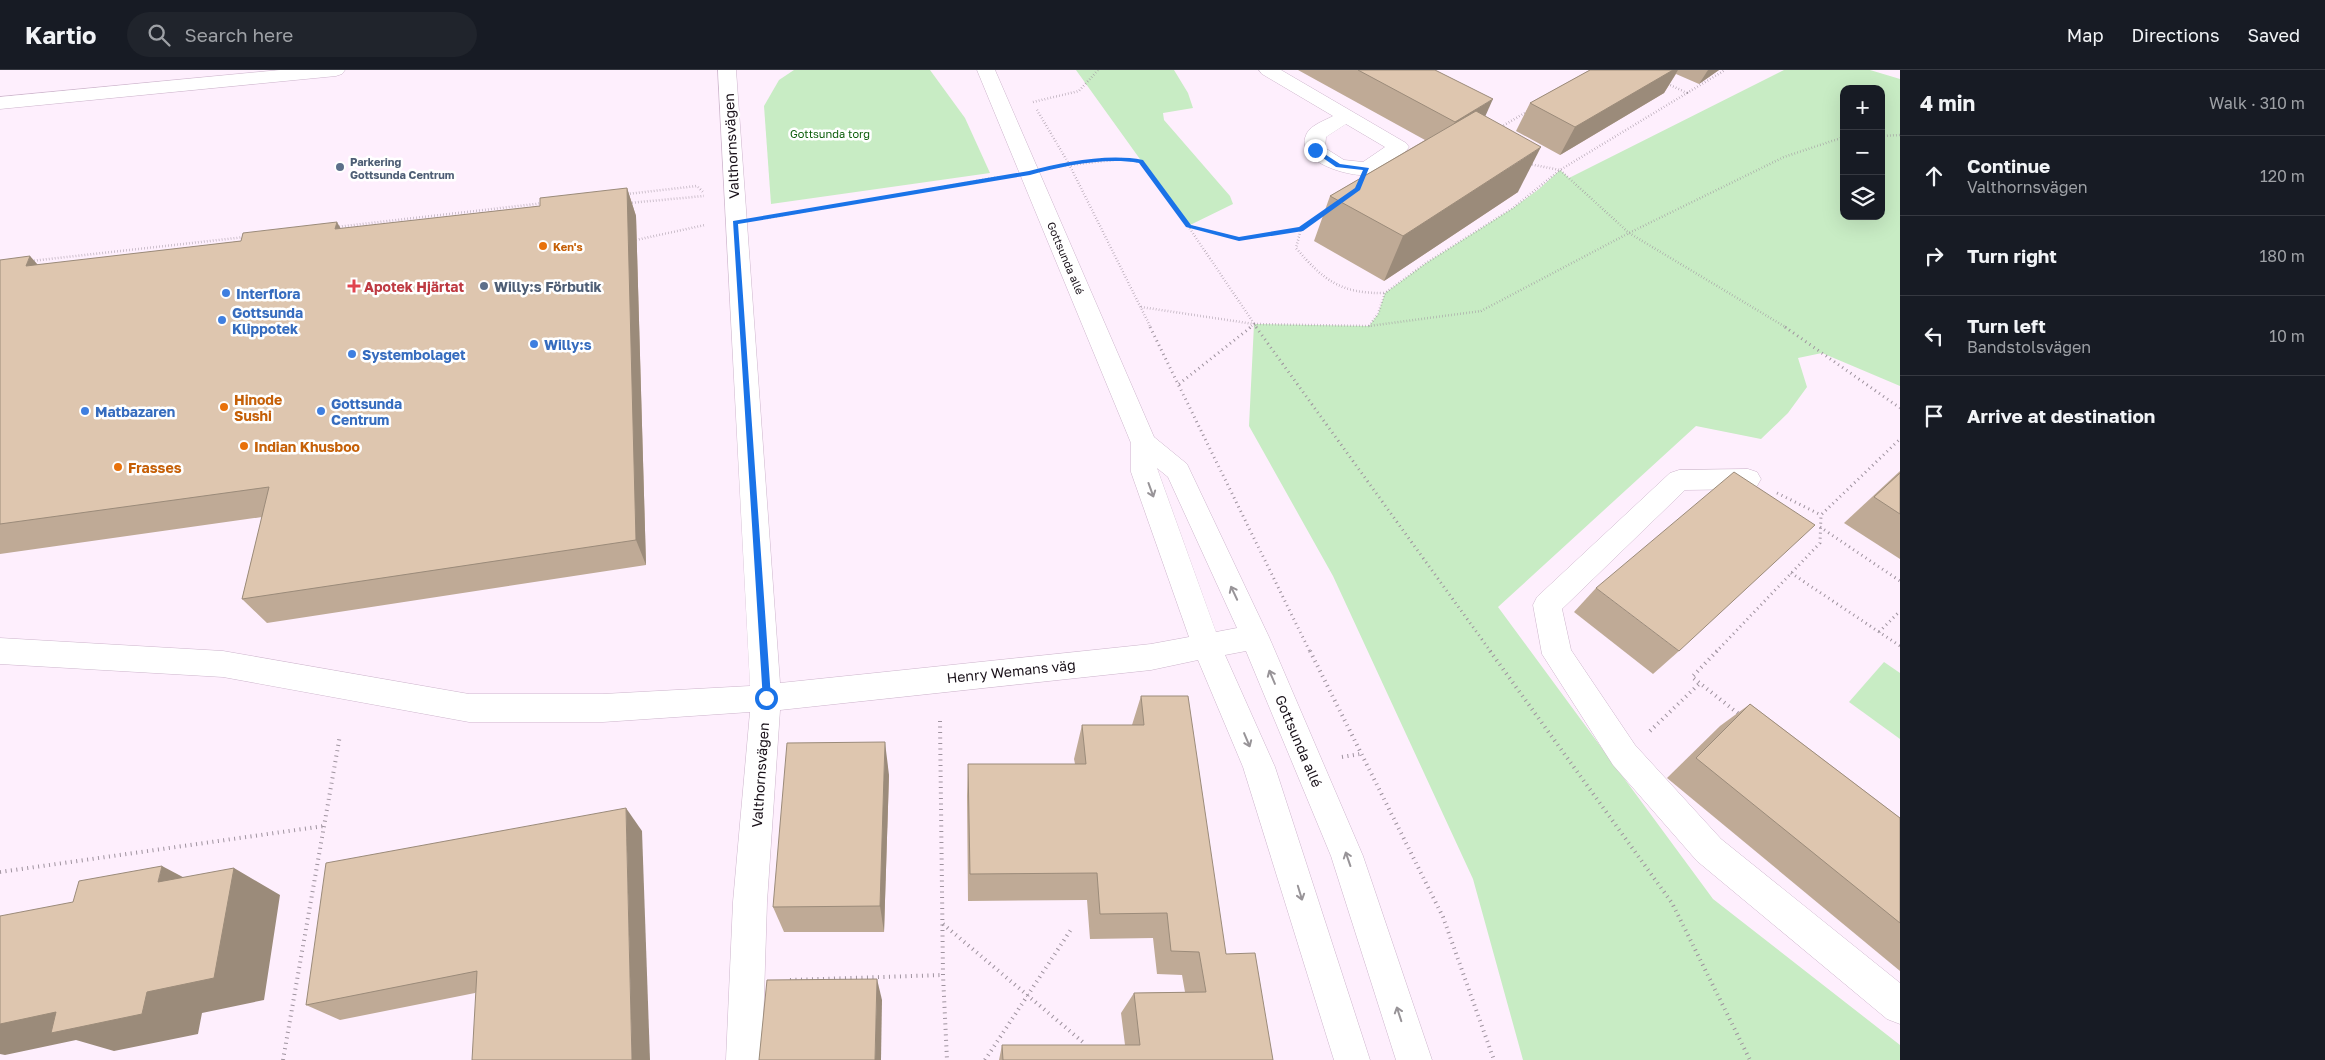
<!DOCTYPE html>
<meta charset="utf-8">
<style>
:root{--surface:#171b24;--page:#20242c;--text:#f1f3f6;--muted:#9ea1a6;--line:#363941}
body{margin:0;font-family:"Golos Text",sans-serif;background:var(--page);color:var(--text)}
.controls{position:absolute;right:15px;top:15px;display:grid;overflow:hidden;border-radius:10px;box-shadow:0 5px 20px #0002}
.controls button{width:45px;height:45px;display:grid;place-items:center;padding:0;border:0;border-bottom:1px solid var(--line);background:var(--surface);color:var(--text);font:25px sans-serif}
.stop{position:absolute;width:15px;height:15px;margin:-11px;border:4px solid #1a73e8;border-radius:50%;background:#fff}
.stop.end{background:#1a73e8;border-color:#fff;box-shadow:0 1px 5px #0008}
.list{margin:0;padding:0;list-style:none}
h2{display:flex;justify-content:space-between;align-items:center;height:65px;margin:0;padding:0 20px;font-size:21px}
h2 small{font-size:16px;font-weight:400;color:var(--muted)}
.list li{display:grid;grid-template-columns:32px 1fr auto;gap:15px;align-items:center;box-sizing:border-box;height:80px;padding:0 20px;border-top:1px solid var(--line)}
.list b{display:block;font-size:19px;white-space:nowrap}
.list p{margin:0;font-size:16px;white-space:nowrap;color:var(--muted)}
.list em{font-size:16px;font-style:normal;color:var(--muted)}
.icon{flex:none;width:28px;height:28px;fill:none;stroke:currentColor;stroke-width:2;stroke-linecap:round;stroke-linejoin:round}
.map{position:relative;flex:none;width:1900px;height:990px;overflow:hidden}
header{display:flex;align-items:center;gap:30px;box-sizing:border-box;height:70px;padding:0 25px;background:var(--surface);border-bottom:1px solid var(--line)}
header strong{font-size:24px}
nav{display:flex;gap:28px;margin-inline-start:auto;font-size:18px}
.search{width:350px;height:45px;background:var(--page);display:flex;align-items:center;gap:12px;box-sizing:border-box;padding:0 18px;border-radius:28px;color:var(--muted);font-size:19px}
main{display:flex}
aside{flex:1;background:var(--surface)}
.map>svg:first-child{display:block}
.green{fill:#c8ecc4;fill-rule:evenodd}
.lines{fill:none;stroke-linecap:round;stroke-linejoin:round}
.minor-casing{stroke:#cdb5cc;stroke-width:1}
.path-far2{stroke:#9e929e;stroke-width:2.5;stroke-dasharray:0.5 2.5;stroke-linecap:butt}
.path-far1{stroke:#9e929e;stroke-width:3;stroke-dasharray:1 4;stroke-linecap:butt}
.path{stroke:#9e929e;stroke-width:4;stroke-dasharray:1 4.5;stroke-linecap:butt}
.minor{fill:#fff;fill-rule:evenodd}
.wall{fill:#bfaa96}
.shaded-wall{fill:#9b8b7a}
.building{fill:#dec6af;stroke:#9b8b7a}
.oneway{stroke:#989498}
.route{fill:#1a73e8}
.service-dot{fill:#5c6f8a;stroke:#fff;stroke-width:2}
.food-dot{fill:#e8710a;stroke:#fff;stroke-width:2}
.health-dot{fill:#e0444e;stroke:#fff;stroke-width:2}
.shop-dot{fill:#3f7fe0;stroke:#fff;stroke-width:2}
.labels{text-anchor:middle;dominant-baseline:central;stroke-width:5;stroke-linejoin:round;paint-order:stroke}
.far-park-label{font-size:11px;fill:#0c5d0a;stroke:#fff}
.far-service-label{font-size:11px;font-weight:bold;fill:#4e5e75;stroke:#fff;text-anchor:start}
.far-food-label{font-size:11px;font-weight:bold;fill:#c56008;stroke:#fff;text-anchor:start}
.far-street-label{font-size:11px;fill:#191119;stroke:#fff}
.street-label{font-size:14px;fill:#191119;stroke:#fff}
.health-label{font-size:14px;font-weight:bold;fill:#be3a42;stroke:#fff;text-anchor:start}
.service-label{font-size:14px;font-weight:bold;fill:#4e5e75;stroke:#fff;text-anchor:start}
.shop-label{font-size:14px;font-weight:bold;fill:#366cbe;stroke:#fff;text-anchor:start}
.food-label{font-size:14px;font-weight:bold;fill:#c56008;stroke:#fff;text-anchor:start}
</style>
<header>
<strong>Kartio</strong>
<div class="search"><svg class="icon" aria-label="search" viewBox="0 0 24 24"><circle cx="10" cy="10" r="6"/><path d="M15 15l6 6"/></svg>Search here</div>
<nav><a>Map</a><a>Directions</a><a>Saved</a></nav>
</header>
<main>
<div class="map">
<svg width="1900" height="990" viewBox="0 0 1900 990">
<rect width="100%" height="100%" fill="#feeffd"/>
<g class="green">
<path d="M794,0H930L965,48L990,103L771,134L764,36L779,10Z"/>
<path d="M1076,0H1174L1188,23L1193,38L1163,43L1164,50L1230,126L1233,134L1188,156Z"/>
<path d="M1784,0H1870L1900,9V316L1822,283L1798,288L1807,317L1788,343L1761,369L1696,356L1498,537L1713,829L1900,975V990H1523L1473,809L1333,506L1249,356L1254,254L1369,256L1378,244L1385,223L1426,193L1513,138L1539,119L1560,100L1569,108ZM1844,19H1881V146H1844Z"/>
<path d="M1884,592L1900,603V669L1849,632Z"/>
</g>
<g class="lines">
<defs>
<g id="minor">
<path d="M280,0H345L342,4L336,6L0,39V27Z"/>
<path d="M718,0H736L780,613L1151,574L1189,567L1131,402V373L977,0H995L1154,367L1187,394L1269,567L1363,786L1432,990H1396L1331,786L1246,581L1225,585L1275,697L1370,990H1334L1243,697L1198,590L1151,600L780,640L767,832L762,990H726L733,832L750,642L603,652H469L223,607L0,594V568L223,581L469,624H603L750,616ZM1157,398L1168,407L1237,558L1216,562Z"/>
<path d="M1259,0H1281L1406,73L1409,77C1404,85 1377,104 1368,105C1348,107 1292,91 1307,63C1311,55 1326,50 1333,46L1262,4ZM1346,54L1385,77L1363,92L1344,90L1325,78L1326,67Z"/>
<path d="M1748,399L1757,402L1761,409L1757,416L1748,419L1685,420L1562,539L1571,580L1635,675L1721,769L1900,913V954L1887,949L1697,791L1613,695L1542,584L1533,535L1537,527L1670,403L1679,400Z"/>
</g>
</defs>
<use href="#minor" class="minor-casing"/>
<g class="path-far2">
<path d="M1687,23L1725,0"/>
<path d="M1033,32L1079,21L1098,0"/>
<path d="M1037,40L1069,94L1151,258"/>
<path d="M1501,57L1528,41"/>
<path d="M1881,66L1900,65"/>
<path d="M1529,94L1560,100L1687,23L1666,13"/>
<path d="M1059,96L1123,89L1141,92L1188,156L1257,258"/>
<path d="M627,124L697,116L703,122"/>
<path d="M629,133L704,126"/>
<path d="M1326,141L1301,159L1296,178C1323,210 1341,224 1385,223"/>
<path d="M767,148L999,107"/>
<path d="M1189,156L1239,169L1301,159"/>
<path d="M336,157L544,133"/>
<path d="M636,170L705,155"/>
<path d="M31,191L245,167"/>
<path d="M1141,237L1254,254L1249,258"/>
<path d="M1254,254L1369,256L1481,241L1629,163L1784,87L1844,67"/>
<path d="M1369,256L1378,244L1385,223L1426,193L1513,138L1560,100L1629,163L1787,258"/>
</g>
<g class="path-far1">
<path d="M1150,257L1310,582"/>
<path d="M1256,257L1491,582"/>
<path d="M1785,257L1900,338"/>
<path d="M1179,314L1251,257"/>
<path d="M1777,423L1821,445"/>
<path d="M1820,457L1900,511"/>
<path d="M1791,503L1900,576"/>
<path d="M1879,562L1900,541"/>
<path d="M1716,582L1820,473L1821,445L1900,369"/>
</g>
<g class="path">
<path d="M1310,581L1443,847L1494,990"/>
<path d="M1490,581L1672,833L1750,990"/>
<path d="M1717,581L1692,607L1740,645"/>
<path d="M940,651L943,905L947,990"/>
<path d="M1650,661L1699,614"/>
<path d="M1342,687L1360,684"/>
<path d="M0,802L324,756"/>
<path d="M943,854L1084,973"/>
<path d="M790,910L943,905"/>
<path d="M283,990L340,665"/>
<path d="M985,990L1072,858"/>
</g>
<use href="#minor" class="minor"/>
</g>
<g class="wall">
<path d="M1298,0H1435L1485,47L1518,122L1384,211L1314,171L1330,126L1425,70Z"/>
<path d="M1590,0H1719L1699,14L1676,4L1664,23L1560,85L1516,61L1530,33Z"/>
<path d="M627,118L636,146L646,495L267,553L242,529L262,447L0,484V190L38,195L241,171L341,159L540,136Z"/>
<path d="M1900,401V489L1844,453Z"/>
<path d="M1596,518L1679,581L1653,604L1574,542Z"/>
<path d="M1141,626L1226,884L1273,990H999L1002,975H1125L1121,943L1134,923L1185,922L1182,905L1157,904L1153,868L1090,869L1087,830L968,831L967,726L968,694H1075L1074,689L1082,655H1132Z"/>
<path d="M1750,634L1900,748V901L1667,708L1720,656Z"/>
<path d="M889,705L884,862H784L773,837Z"/>
<path d="M642,761L475,923L340,950L306,935Z"/>
</g>
<g class="shaded-wall">
<path d="M1673,0H1678L1664,23L1560,85L1575,57Z"/>
<path d="M1708,0H1719L1699,14Z"/>
<path d="M1493,29L1480,58L1443,80L1455,52Z"/>
<path d="M1541,77L1518,122L1384,211L1403,166Z"/>
<path d="M627,118L636,146L646,495L636,470Z"/>
<path d="M337,152L353,180L335,159Z"/>
<path d="M30,186L55,214L26,196Z"/>
<path d="M885,672L889,705L884,862L880,836Z"/>
<path d="M626,738L642,761L650,990H632Z"/>
<path d="M162,796L213,823L158,812Z"/>
<path d="M234,798L280,825L264,930L202,943L198,964L114,981L76,970L5,985L0,984V954Z"/>
<path d="M877,909L882,930L881,990H875Z"/>
</g>
<g class="building">
<path d="M1358,0H1435L1493,29L1455,52Z"/>
<path d="M1590,0H1673L1575,57L1530,33Z"/>
<path d="M1476,41L1541,77L1403,166L1330,126Z"/>
<path d="M627,118L636,470L242,529L269,417L0,454V190L30,186L26,196L241,171L243,163L337,152L335,159L540,136V128Z"/>
<path d="M1734,402L1815,455L1679,581L1596,518Z"/>
<path d="M1900,403V444L1874,427Z"/>
<path d="M1141,626H1188L1226,884L1255,883L1273,990H1003L1002,975H1140L1134,923L1206,922L1199,882L1171,881L1167,843L1100,844L1097,803L970,804L968,694H1086L1082,655H1144Z"/>
<path d="M1750,634L1900,748V853L1696,688Z"/>
<path d="M885,672L880,836L773,837L787,673Z"/>
<path d="M626,738L632,990H472L477,901L306,935L326,793Z"/>
<path d="M162,796L158,812L234,798L214,908L147,922L142,944L51,963L56,942L0,954V846L73,832L79,811Z"/>
<path d="M877,909L875,990H759L767,910Z"/>
</g>
<defs><path id="oneway-shaft" d="M-6 0H5M1.5-3L5.5 0L1.5 3" fill="none" stroke-width="1.6" stroke-linecap="round" stroke-linejoin="round" transform="scale(1.25)"/></defs>
<g class="oneway">
<use href="#oneway-shaft" transform="translate(1151 420) rotate(70)"/>
<use href="#oneway-shaft" transform="translate(1234 523) rotate(-115)"/>
<use href="#oneway-shaft" transform="translate(1272 607) rotate(-113)"/>
<use href="#oneway-shaft" transform="translate(1247 670) rotate(67)"/>
<use href="#oneway-shaft" transform="translate(1348 789) rotate(-109)"/>
<use href="#oneway-shaft" transform="translate(1300 823) rotate(73)"/>
<use href="#oneway-shaft" transform="translate(1399 944) rotate(-108)"/>
</g>
<path class="route" d="M1313,79H1317L1340,94L1369,98L1360,120L1303,161L1239,171L1186,157L1139,93C1104,87 1064,96 1030,105L738,154L771,628L769,631H763L733,151L1029,101C1063,92 1109,83 1143,90L1191,155L1239,167L1299,157L1355,118L1363,100L1336,97L1313,81Z"/>
<g class="service-dot">
<circle cx="340" cy="97" r="5"/>
<circle cx="484" cy="216" r="5"/>
</g>
<g class="food-dot">
<circle cx="543" cy="176" r="5"/>
<circle cx="224" cy="337" r="5"/>
<circle cx="244" cy="376" r="5"/>
<circle cx="118" cy="397" r="5"/>
</g>
<path class="health-dot" d="M351.5 208.5h5v5h5v5h-5v5h-5v-5h-5v-5h5z"/>
<g class="shop-dot">
<circle cx="226" cy="223" r="5"/>
<circle cx="222" cy="250" r="5"/>
<circle cx="534" cy="274" r="5"/>
<circle cx="352" cy="284" r="5"/>
<circle cx="85" cy="341" r="5"/>
<circle cx="321" cy="341" r="5"/>
</g>
<g class="labels">
<g class="far-park-label">
<text x="830" y="63">Gottsunda torg</text>
</g>
<g class="far-service-label">
<text x="350" y="91">Parkering<tspan x="350" dy="13">Gottsunda Centrum</tspan></text>
</g>
<g class="far-food-label">
<text x="553" y="176">Ken's</text>
</g>
<g class="far-street-label">
<text transform="translate(1066 188) rotate(67)">Gottsunda allé</text>
</g>
<g class="street-label">
<text transform="translate(731 76) rotate(-93)">Valthornsvägen</text>
<text transform="translate(1011 601) rotate(-6)">Henry Wemans väg</text>
<text transform="translate(1299 671) rotate(67)">Gottsunda allé</text>
<text transform="translate(760 705) rotate(-86)">Valthornsvägen</text>
</g>
<g class="health-label">
<text x="364" y="216">Apotek Hjärtat</text>
</g>
<g class="service-label">
<text x="494" y="216">Willy:s Förbutik</text>
</g>
<g class="shop-label">
<text x="236" y="223">Interflora</text>
<text x="232" y="242">Gottsunda<tspan x="232" dy="16">Klippotek</tspan></text>
<text x="544" y="274">Willy:s</text>
<text x="362" y="284">Systembolaget</text>
<text x="331" y="333">Gottsunda<tspan x="331" dy="16">Centrum</tspan></text>
<text x="95" y="341">Matbazaren</text>
</g>
<g class="food-label">
<text x="234" y="329">Hinode<tspan x="234" dy="16">Sushi</tspan></text>
<text x="254" y="376">Indian Khusboo</text>
<text x="128" y="397">Frasses</text>
</g>
</g>
</svg>
<div class="controls">
<button>+</button>
<button>−</button>
<button><svg class="icon" aria-label="layers" viewBox="0 0 24 24"><path d="M12 4l9 5-9 5-9-5zM3 14l9 5 9-5"/></svg></button>
</div>
<div class="stop" style="left:766px;top:628px"></div>
<div class="stop end" style="left:1315px;top:80px"></div>
</div>
<aside>
<h2>4 min<small>Walk · 310 m</small></h2>
<ul class="list">
<li><svg class="icon" aria-label="ahead" viewBox="0 0 24 24"><path d="M12 20V5M6 11l6-6 6 6"/></svg><div><b>Continue</b><p>Valthornsvägen</p></div><em>120 m</em></li>
<li><svg class="icon" aria-label="right" viewBox="0 0 24 24"><path d="M7 20v-9h11M14 6l5 5-5 5"/></svg><div><b>Turn right</b></div><em>180 m</em></li>
<li><svg class="icon" aria-label="left" viewBox="0 0 24 24"><path d="M17 20v-9H6M10 6l-5 5 5 5"/></svg><div><b>Turn left</b><p>Bandstolsvägen</p></div><em>10 m</em></li>
<li><svg class="icon" aria-label="arrive" viewBox="0 0 24 24"><path d="M6 21V4h12l-3 4 3 4H6"/></svg><div><b>Arrive at destination</b></div></li>
</ul>
</aside>
</main>
